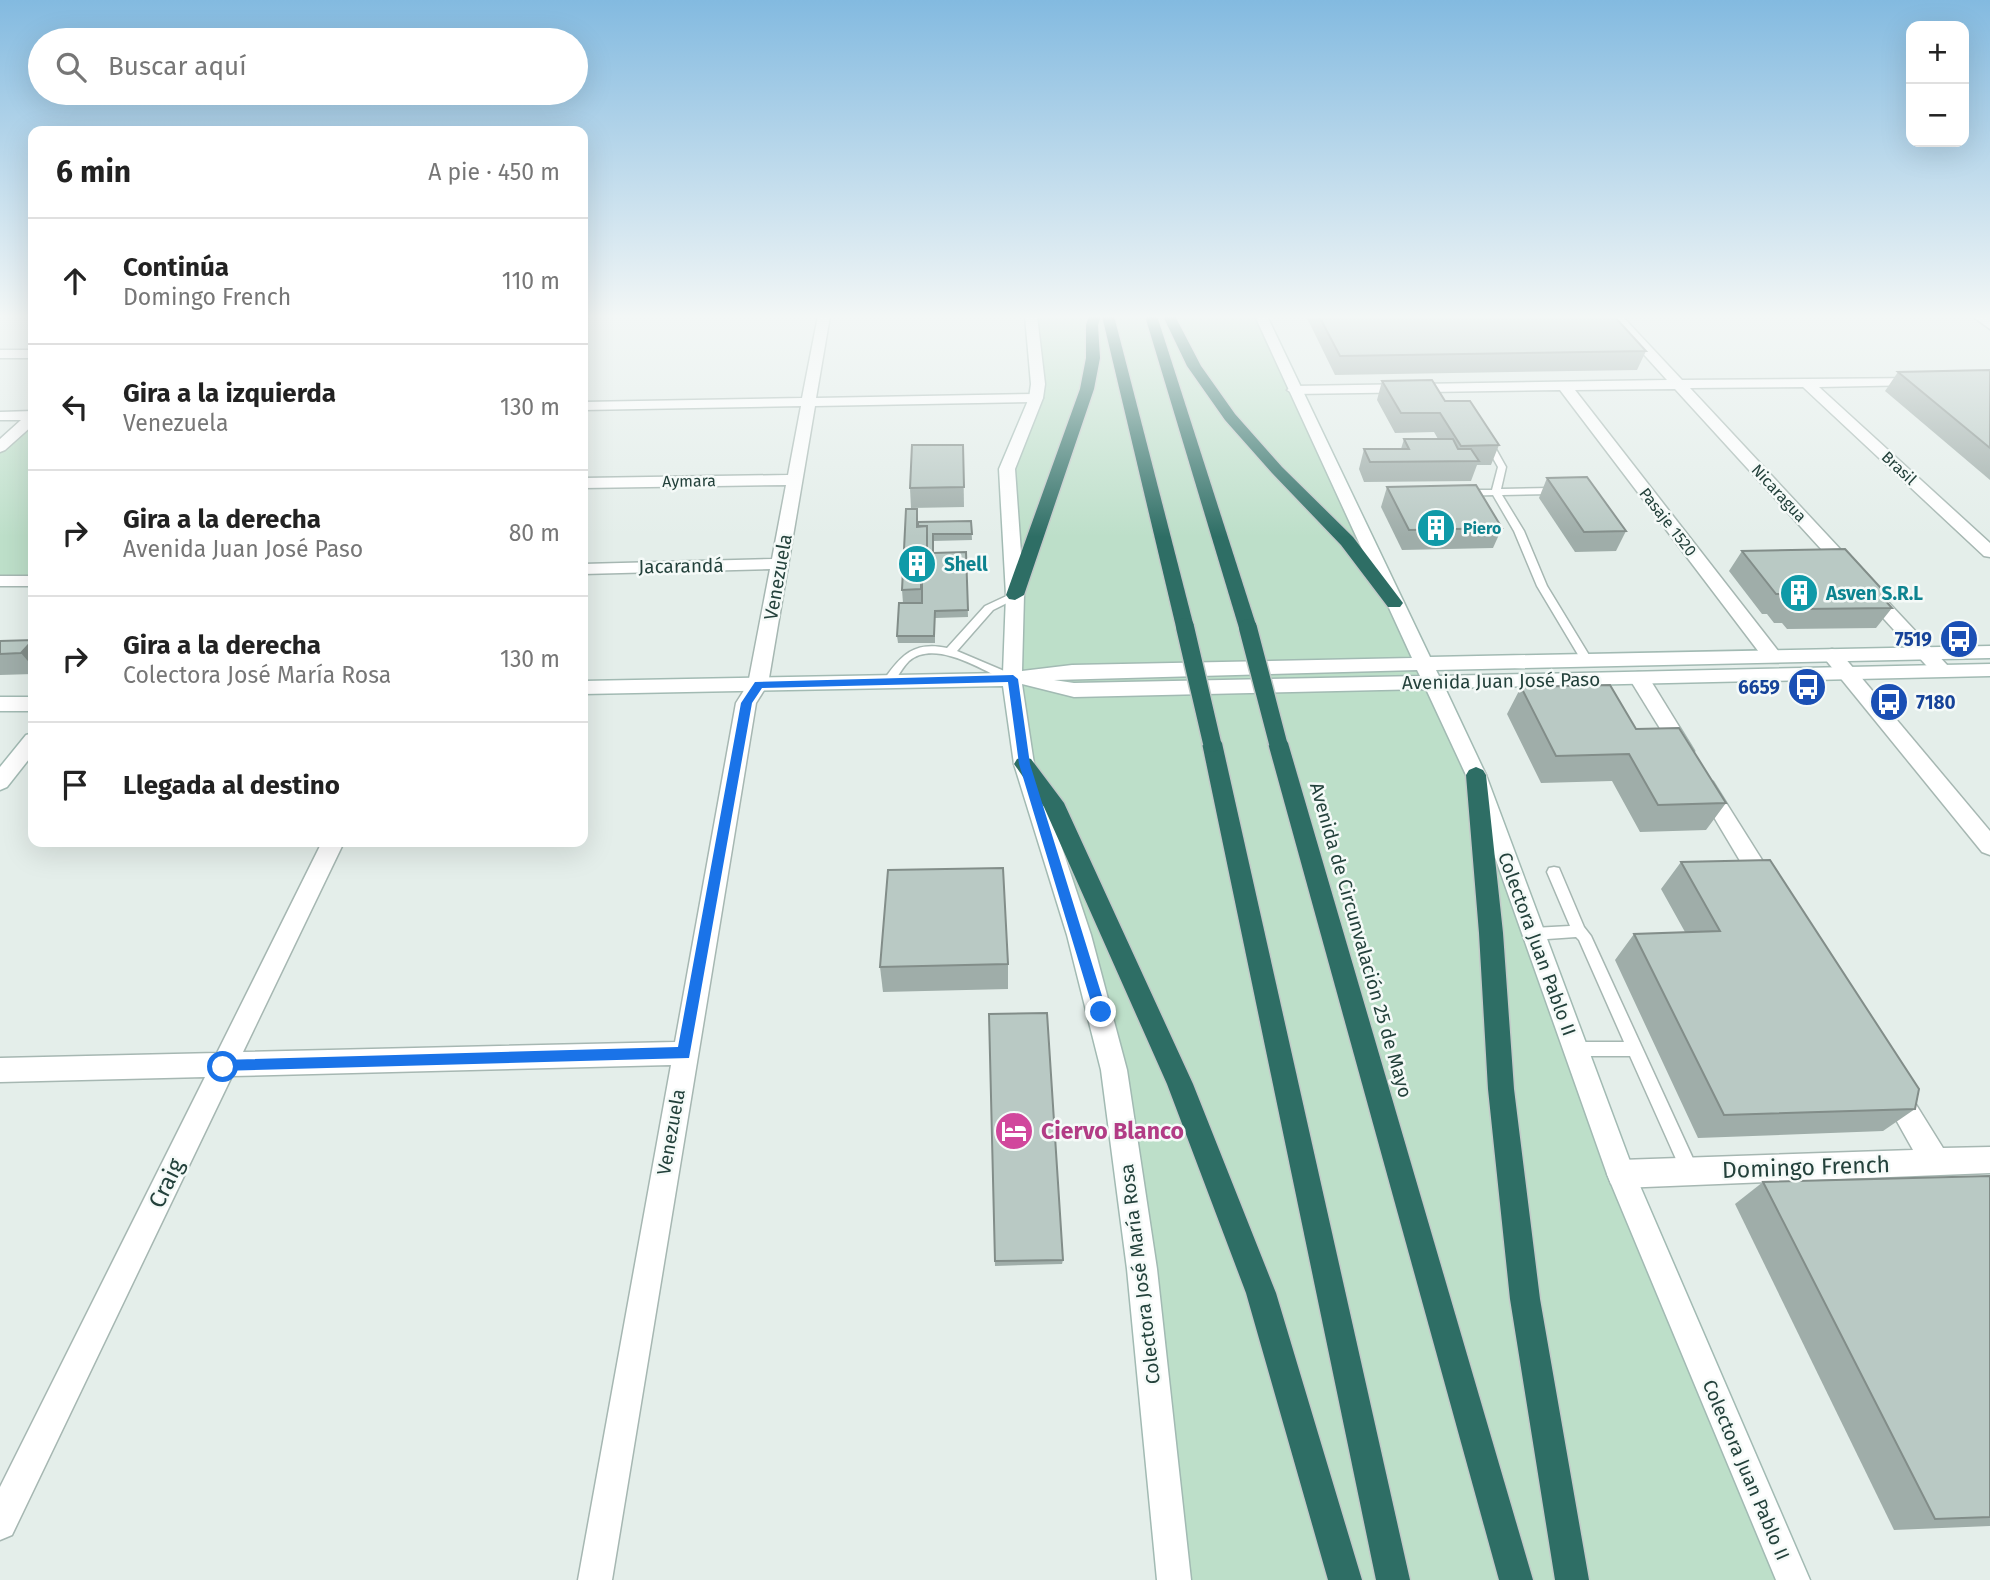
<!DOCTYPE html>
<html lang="es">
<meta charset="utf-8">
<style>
:root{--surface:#fff;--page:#f6f6f6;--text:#222;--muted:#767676;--line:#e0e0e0}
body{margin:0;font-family:"Fira Sans",sans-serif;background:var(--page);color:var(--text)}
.controls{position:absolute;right:21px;top:21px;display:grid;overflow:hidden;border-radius:14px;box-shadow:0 7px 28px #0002}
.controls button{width:63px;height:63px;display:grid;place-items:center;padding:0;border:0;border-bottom:2px solid var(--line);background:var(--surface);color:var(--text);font:35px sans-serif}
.stop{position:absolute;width:21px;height:21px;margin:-16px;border:5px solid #1a73e8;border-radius:50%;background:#fff}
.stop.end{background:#1a73e8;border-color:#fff;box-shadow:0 2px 7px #0008}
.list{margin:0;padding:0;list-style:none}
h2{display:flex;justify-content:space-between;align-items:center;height:91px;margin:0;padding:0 28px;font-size:30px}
h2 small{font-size:23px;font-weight:400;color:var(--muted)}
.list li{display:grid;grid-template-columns:46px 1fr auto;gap:21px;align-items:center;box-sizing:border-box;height:126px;padding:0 28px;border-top:2px solid var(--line)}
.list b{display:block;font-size:26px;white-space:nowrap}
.list p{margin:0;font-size:23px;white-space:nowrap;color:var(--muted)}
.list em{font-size:23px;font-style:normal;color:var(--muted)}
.icon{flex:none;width:38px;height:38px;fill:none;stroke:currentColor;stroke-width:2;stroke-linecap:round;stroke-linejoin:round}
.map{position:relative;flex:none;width:1990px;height:1580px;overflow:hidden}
.search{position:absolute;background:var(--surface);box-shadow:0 7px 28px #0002;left:28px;top:28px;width:560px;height:77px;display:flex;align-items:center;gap:18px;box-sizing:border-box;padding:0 24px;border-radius:38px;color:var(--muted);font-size:26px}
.panel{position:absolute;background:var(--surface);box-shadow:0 7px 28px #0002;left:28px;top:126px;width:560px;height:721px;border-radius:14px}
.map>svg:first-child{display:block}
.green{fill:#bddfc9}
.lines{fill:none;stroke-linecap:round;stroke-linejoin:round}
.lane-casing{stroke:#a6b7b2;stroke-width:3}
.street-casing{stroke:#a6b7b2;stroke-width:3}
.secondary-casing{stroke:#a2bab3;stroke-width:3}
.highway-casing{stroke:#c1cac8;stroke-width:3}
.lane{fill:#fff;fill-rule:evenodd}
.street{fill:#fff;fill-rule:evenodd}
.secondary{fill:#fff;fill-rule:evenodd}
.highway{fill:#2e6e65;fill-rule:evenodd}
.highway-bridge-casing{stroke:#c1cac8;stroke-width:21;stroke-linecap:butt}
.highway-bridge{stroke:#2e6e65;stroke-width:18}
.wall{fill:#9fada9}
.shaded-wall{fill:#828d89}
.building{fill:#b9c9c4;stroke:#828d89;stroke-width:2}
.route{fill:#1a73e8}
.labels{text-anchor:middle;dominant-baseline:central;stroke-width:5;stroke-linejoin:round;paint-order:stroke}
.far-street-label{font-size:16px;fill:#23413b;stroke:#f5faf8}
.far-culture-label{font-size:16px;font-weight:bold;fill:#0d838f;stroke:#f5faf8;text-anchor:start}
.culture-label{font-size:19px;font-weight:bold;fill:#0d838f;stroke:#f5faf8;text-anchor:start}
.street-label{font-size:19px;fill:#23413b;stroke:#f5faf8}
.transit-label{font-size:19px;font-weight:bold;fill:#164399;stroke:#f5faf8;text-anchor:end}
.near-hotel-label{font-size:23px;font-weight:bold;fill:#b23c85;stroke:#f5faf8;text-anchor:start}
.near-street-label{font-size:23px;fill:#23413b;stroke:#f5faf8}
</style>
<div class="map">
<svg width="1990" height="1580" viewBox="0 0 1990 1580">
<rect width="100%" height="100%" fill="#e4eeea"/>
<g class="green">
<path d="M1031,316H1261L1429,673L1793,1580H1174L1114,1070L1024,764L1007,469L1036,398Z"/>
<path d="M33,423V577H0V453Z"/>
</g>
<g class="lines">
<defs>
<g id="lane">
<path d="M1488,439L1492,442L1506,467L1501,489L1551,488L1556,491L1551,494L1502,495L1524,531L1547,586L1592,660L1591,663H1583L1537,586L1514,531L1493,495L1463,496L1458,493L1463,490H1492L1498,467L1484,442Z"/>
<path d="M1015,592L1019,593V597L993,610L957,651L1016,676L1018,679L1016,682H1008C983,670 935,639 909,661C903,667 898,676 893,684H885L883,681C901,655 914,641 947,648L985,606Z"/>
<path d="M1554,867L1559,868L1584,927L1591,936L1696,1165L1698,1171L1696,1177L1690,1179L1684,1177L1630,1056H1575L1570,1054L1568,1049L1570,1044L1575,1042H1624L1579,940L1576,937L1533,940L1528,938L1526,934L1528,930L1533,928L1570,926L1547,872L1549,868Z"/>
</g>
<g id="street">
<path d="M818,316H830L816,398L1036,394L1043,398L1036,402L815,406L768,684L756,703L612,1580H578L671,1065L232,1076L12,1535L0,1540V1487L205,1077L0,1082V1058L217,1053L322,842H344L243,1052L675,1042L736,703L748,684L770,569L583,574V564L772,559L786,485L583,488V478L788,475L801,406L583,410V402L802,398Z"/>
<path d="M1609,316H1622L1682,380L1923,378V384L1918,385L1819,387L1990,543V557L1984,556L1803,387L1690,388L1855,565L1858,569L1855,573H1843L1675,389L1575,390L1779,652L1781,656L1779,660H1765L1560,390L1294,394L1287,390L1294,386L1667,380Z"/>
<path d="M1972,316H1986L1990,319V329Z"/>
<rect x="0" y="350" width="33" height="8"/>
<path d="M33,411V425L5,450L0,452V439L21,420H0V412Z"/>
<rect x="0" y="576" width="33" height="10"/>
<path d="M1870,588L1876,589L1949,667L1951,671L1949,675H1935L1864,597L1861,593Z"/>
<path d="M1832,649L1839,651L1990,831V855L1982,852L1825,659L1823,655L1825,651Z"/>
<path d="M1639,672L1646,673L1691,746L1694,751L1691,756L1684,758L1677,756L1629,678L1632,673Z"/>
<path d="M1706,779L1713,782L1774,879L1777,885L1774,891L1766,894L1758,891L1696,787L1699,782Z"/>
<path d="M1893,1079L1902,1082L1943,1148L1990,1147V1173L1621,1188L1611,1184L1607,1174L1611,1164L1621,1160L1913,1150L1880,1091L1884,1082Z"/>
</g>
<g id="secondary">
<path d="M1025,316H1037L1045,384L1043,398L1015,469L1024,595L1022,671L1072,665L1412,658L1255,316H1267L1430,657L1990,646V658L1436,670L1439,676L1990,664V676L1445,688L1486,775L1634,1172L1810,1580H1776L1607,1174L1466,775L1426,689L1074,697L1022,684L1034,764L1091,935L1127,1070L1157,1269L1191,1580H1157L1127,1269L1101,1070L1067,935L1014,764L1003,686L583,694V681L1003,673L1006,595L999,469L1029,398L1031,384ZM1417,670L1420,676L1074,683L1054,680Z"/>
<rect x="0" y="697" width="33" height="14"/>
<path d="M33,733V754L7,787L0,790V767L26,735Z"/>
</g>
<g id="highway">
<path d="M1089,316H1101L1098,325L1100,358L1094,389L1024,595L1015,600L1009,599L1006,595L1080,389L1086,358V325Z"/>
<path d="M1102,316H1114L1194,627L1191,631L1185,633L1176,627Z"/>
<path d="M1145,316H1157L1257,628L1254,632L1248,634L1239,628Z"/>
<path d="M1163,316H1175L1201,366L1235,414L1282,467L1353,537L1400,599L1403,603L1400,607H1388L1341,545L1272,473L1225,420L1187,366Z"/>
<path d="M1212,736L1219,738L1222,743L1410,1580H1376L1202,743L1205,738Z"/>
<path d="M1278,736L1285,738L1288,743L1533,1580H1499L1268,743L1271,738Z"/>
<path d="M1024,757L1031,759L1064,803L1193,1084L1276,1293L1362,1580H1328L1246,1293L1167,1084L1044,807L1014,764L1017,759Z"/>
<path d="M1476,767L1483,770L1486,775L1503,933L1514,1089L1540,1299L1589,1580H1555L1510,1299L1488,1089L1479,933L1466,775L1469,770Z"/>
</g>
</defs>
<use href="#lane" class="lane-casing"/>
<use href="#street" class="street-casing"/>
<use href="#secondary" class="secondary-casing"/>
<use href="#highway" class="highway-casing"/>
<use href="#lane" class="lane"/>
<use href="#street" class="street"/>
<use href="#secondary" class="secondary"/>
<use href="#highway" class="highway"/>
<defs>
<g id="highway-bridge">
<path d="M1185,627L1212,743"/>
<path d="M1248,628L1278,743"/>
</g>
</defs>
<use href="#highway-bridge" class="highway-bridge-casing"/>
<use href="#highway-bridge" class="highway-bridge"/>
</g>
<g class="wall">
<path d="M1306,316H1614L1646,351L1637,370L1335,375Z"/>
<path d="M1990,370V480L1885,391L1898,372Z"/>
<path d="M1382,381L1445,401L1499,445L1491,465H1477L1471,481L1364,482L1359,469L1364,449H1401L1404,439H1438L1434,432L1395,433L1377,400Z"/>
<path d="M963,445L964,507L911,508L910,488Z"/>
<path d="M1547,478L1626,531L1616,551L1575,552L1539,498Z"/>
<path d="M1387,487L1502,528L1493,548L1402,550L1381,507Z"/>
<path d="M971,521L972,540L933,541V553L966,552L968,617L935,618V643H898L897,636L903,603L902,590L918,522Z"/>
<path d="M1742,551L1890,598L1887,602L1892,608L1876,628L1787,629L1782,623H1774L1767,614H1762L1729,571Z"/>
<path d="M33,640V674L0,675V641Z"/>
<path d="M1521,687L1636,729L1726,803L1706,830L1640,832L1612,781L1541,783L1507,714Z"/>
<path d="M1681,862L1915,1109L1883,1131L1698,1138L1615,960L1634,934L1685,932L1661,889Z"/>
<path d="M1008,964V989L883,992L880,967Z"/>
<path d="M989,1014L1063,1260L1062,1264L995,1266Z"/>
<path d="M1990,1176V1526L1894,1530L1735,1204L1763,1182Z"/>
</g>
<path class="shaded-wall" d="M33,640V667L21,653Z"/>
<g class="building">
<path d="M1319,316H1614L1646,351L1340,356Z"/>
<path d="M1990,370V448L1898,372Z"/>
<path d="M1432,380L1445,401H1470L1499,445L1461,446L1440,413H1401L1382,381Z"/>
<path d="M1404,439H1453L1458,449H1471L1479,461L1370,462L1364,449H1409Z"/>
<path d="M912,445H963L964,487L910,488Z"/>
<path d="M1587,477L1626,531L1584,532L1547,478Z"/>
<path d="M1476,485L1502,528L1409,530L1387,487Z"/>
<path d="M906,509H917V527L927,526V561H921V589L902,590Z"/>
<path d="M971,521L972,534H933V553L966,552L968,610L935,611L934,636H897L899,603H922V575H927V526H918V522Z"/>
<path d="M1845,549L1890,598H1883L1892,608L1802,609L1796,603H1788L1781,594H1776L1742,551Z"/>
<path d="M33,640L21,653L0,654V641Z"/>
<path d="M1610,685L1636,729L1679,728L1726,803L1658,805L1629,754L1556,756L1521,687Z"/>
<path d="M1770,860L1919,1089L1915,1109L1724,1115L1634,934L1720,931L1681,862Z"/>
<path d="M1003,868L1008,964L880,967L888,870Z"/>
<path d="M1047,1013L1063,1260L995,1261L989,1014Z"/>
<path d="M1990,1176V1517L1935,1519L1763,1182Z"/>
</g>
<linearGradient id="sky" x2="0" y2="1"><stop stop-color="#83bae0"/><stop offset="0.59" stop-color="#f3f7f6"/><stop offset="1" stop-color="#f3f7f6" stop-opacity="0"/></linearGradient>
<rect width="1990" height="537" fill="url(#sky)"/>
<path class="route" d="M1013,675L1018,679L1030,764L1107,1012L1105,1016H1096L1094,1012L1019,764L1008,682L762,688L752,703L689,1058L218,1071L216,1067L223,1060L678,1047L741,703L755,682Z"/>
<defs>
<symbol id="building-disc" viewBox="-11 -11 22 22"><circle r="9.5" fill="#0f9aa8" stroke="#f5faf8"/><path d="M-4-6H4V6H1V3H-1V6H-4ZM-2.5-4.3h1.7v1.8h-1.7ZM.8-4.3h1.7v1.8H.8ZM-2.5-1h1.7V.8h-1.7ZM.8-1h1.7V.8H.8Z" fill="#fff"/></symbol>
<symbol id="bus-disc" viewBox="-11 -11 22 22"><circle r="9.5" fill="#1a4fb4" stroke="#f5faf8"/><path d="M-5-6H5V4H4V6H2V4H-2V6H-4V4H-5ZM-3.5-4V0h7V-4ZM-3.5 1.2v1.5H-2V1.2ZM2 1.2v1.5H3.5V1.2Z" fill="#fff"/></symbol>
<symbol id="hotel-disc" viewBox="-11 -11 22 22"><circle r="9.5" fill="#d1479c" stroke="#f5faf8"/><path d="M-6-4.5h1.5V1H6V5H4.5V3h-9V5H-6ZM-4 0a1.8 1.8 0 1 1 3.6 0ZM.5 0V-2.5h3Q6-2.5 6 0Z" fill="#fff"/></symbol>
</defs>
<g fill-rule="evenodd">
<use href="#building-disc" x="1414" y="506" width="44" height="44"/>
<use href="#building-disc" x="895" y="542" width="44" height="44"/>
<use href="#building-disc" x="1777" y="571" width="44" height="44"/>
<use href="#bus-disc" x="1937" y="617" width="44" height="44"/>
<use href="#bus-disc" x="1785" y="665" width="44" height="44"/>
<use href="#bus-disc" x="1867" y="680" width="44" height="44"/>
<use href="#hotel-disc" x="992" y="1109" width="44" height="44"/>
</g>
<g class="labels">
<g class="far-street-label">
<text transform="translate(1899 468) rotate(43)">Brasil</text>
<text transform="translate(689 481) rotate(-1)">Aymara</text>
<text transform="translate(1779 493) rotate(47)">Nicaragua</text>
<text transform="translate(1668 522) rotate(52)">Pasaje 1520</text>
</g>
<g class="far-culture-label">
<text x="1463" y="528">Piero</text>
</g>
<g class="culture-label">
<text x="944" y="564">Shell</text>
<text x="1826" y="593">Asven S.R.L</text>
</g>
<g class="street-label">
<text transform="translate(681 566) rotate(-1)">Jacarandá</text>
<text transform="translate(778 577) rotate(-80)">Venezuela</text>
<text transform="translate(1501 681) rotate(-1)">Avenida Juan José Paso</text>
<text transform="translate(1361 940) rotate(74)">Avenida de Circunvalación 25 de Mayo</text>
<text transform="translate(1537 944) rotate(70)">Colectora Juan Pablo II</text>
<text transform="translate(671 1132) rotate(-80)">Venezuela</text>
<text transform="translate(1140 1274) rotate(-97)">Colectora José María Rosa</text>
<text transform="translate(1746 1470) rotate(67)">Colectora Juan Pablo II</text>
</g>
<g class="transit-label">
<text x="1932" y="639">7519</text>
<text x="1780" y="687">6659</text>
<text x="1916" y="702" text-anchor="start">7180</text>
</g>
<g class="near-hotel-label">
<text x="1041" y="1131">Ciervo Blanco</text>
</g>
<g class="near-street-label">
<text transform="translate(1806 1167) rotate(-2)">Domingo French</text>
<text transform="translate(166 1183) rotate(-64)">Craig</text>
</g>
</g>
</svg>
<div class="controls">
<button>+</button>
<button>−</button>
</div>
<div class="stop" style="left:223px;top:1067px"></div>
<div class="stop end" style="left:1101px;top:1012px"></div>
<div class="search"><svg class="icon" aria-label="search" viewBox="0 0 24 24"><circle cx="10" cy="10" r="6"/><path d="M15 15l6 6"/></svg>Buscar aquí</div>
<section class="panel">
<h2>6 min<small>A pie · 450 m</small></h2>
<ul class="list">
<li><svg class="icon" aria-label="ahead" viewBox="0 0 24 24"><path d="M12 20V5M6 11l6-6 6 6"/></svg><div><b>Continúa</b><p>Domingo French</p></div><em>110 m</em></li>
<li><svg class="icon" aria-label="left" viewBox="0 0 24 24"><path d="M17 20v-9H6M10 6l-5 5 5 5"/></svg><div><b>Gira a la izquierda</b><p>Venezuela</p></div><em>130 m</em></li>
<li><svg class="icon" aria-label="right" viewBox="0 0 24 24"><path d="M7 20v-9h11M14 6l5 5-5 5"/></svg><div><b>Gira a la derecha</b><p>Avenida Juan José Paso</p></div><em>80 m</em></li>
<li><svg class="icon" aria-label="right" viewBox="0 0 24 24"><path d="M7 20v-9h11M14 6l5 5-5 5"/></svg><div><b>Gira a la derecha</b><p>Colectora José María Rosa</p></div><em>130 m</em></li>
<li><svg class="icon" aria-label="arrive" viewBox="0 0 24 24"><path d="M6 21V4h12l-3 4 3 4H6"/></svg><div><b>Llegada al destino</b></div></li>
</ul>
</section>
</div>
